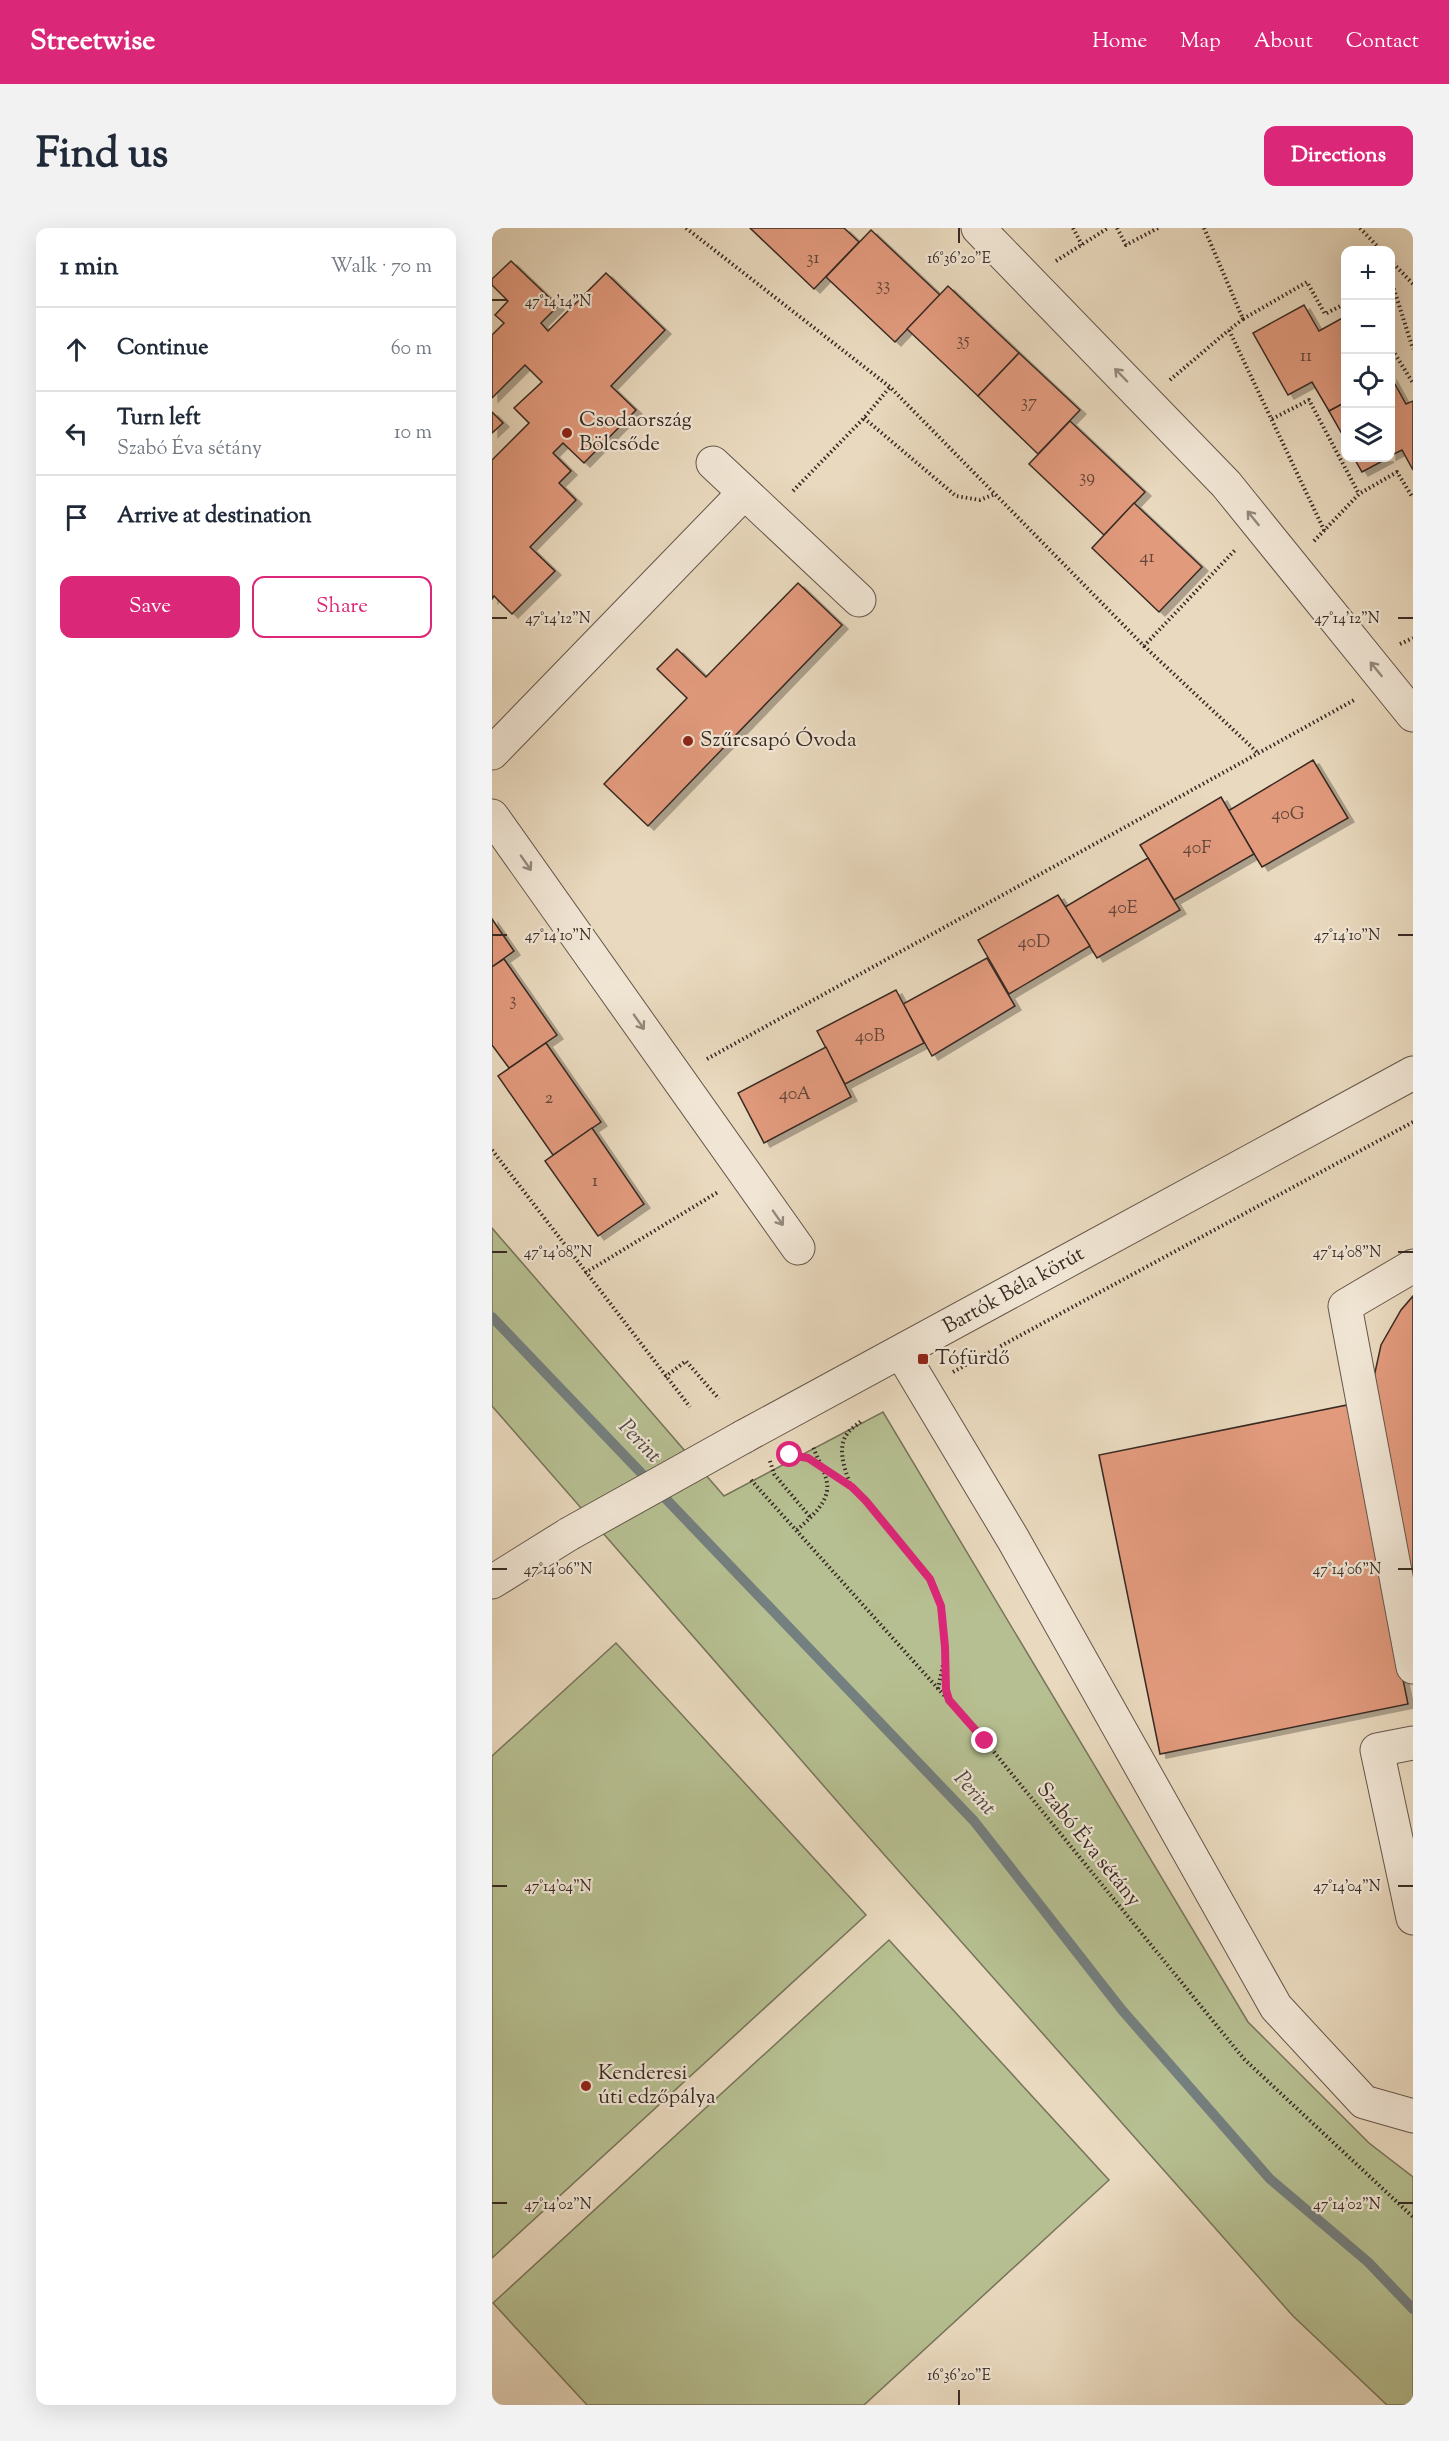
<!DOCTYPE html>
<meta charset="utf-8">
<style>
:root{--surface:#fff;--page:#f2f2f3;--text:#1f2937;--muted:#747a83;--line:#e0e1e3;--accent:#db2777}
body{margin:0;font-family:"Sorts Mill Goudy",serif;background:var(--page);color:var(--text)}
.controls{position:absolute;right:18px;top:18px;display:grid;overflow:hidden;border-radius:12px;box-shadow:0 6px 24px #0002}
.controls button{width:54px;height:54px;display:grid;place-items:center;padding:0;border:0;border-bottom:2px solid var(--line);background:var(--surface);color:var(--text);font:30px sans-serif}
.stop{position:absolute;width:18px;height:18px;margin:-14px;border:4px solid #db2777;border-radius:50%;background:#fff}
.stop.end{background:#db2777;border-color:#fff;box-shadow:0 2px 6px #0008}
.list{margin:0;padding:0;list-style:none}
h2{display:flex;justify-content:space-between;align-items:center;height:78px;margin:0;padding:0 24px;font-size:26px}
h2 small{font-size:20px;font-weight:400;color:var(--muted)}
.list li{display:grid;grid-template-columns:39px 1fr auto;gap:18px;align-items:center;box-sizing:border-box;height:84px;padding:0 24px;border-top:2px solid var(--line)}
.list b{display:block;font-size:22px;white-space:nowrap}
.list p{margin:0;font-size:20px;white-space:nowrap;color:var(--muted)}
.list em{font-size:20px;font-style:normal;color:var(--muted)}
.actions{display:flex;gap:12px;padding:18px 24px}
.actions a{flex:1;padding:14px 0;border:2px solid var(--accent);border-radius:12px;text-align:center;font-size:21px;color:var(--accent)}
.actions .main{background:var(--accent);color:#fff}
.icon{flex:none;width:33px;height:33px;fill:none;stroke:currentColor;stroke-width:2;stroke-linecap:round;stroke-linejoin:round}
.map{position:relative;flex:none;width:921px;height:2177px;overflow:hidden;border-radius:12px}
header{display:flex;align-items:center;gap:36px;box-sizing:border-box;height:84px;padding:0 30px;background:var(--accent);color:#fff}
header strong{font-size:28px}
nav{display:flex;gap:33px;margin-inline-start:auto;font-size:21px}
.intro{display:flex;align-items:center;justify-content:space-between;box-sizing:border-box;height:144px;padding:0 36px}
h1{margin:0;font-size:42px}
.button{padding:15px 27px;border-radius:12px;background:var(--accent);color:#fff;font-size:21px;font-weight:700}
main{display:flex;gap:36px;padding:0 36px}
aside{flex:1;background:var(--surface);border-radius:12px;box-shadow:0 6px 24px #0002}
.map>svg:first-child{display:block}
.green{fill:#b6bf91;stroke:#77745a;stroke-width:1.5}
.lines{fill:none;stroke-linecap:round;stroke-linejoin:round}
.stream{stroke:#747f7f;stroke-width:10}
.building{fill:#e29a7d;stroke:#382a24;stroke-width:1.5;filter:url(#shadow)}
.minor-casing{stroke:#64564a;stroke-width:35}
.path{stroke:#382a24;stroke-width:4;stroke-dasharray:1.5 3;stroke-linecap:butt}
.minor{stroke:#f1e6d5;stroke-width:33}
.minor-bridge-casing{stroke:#64564a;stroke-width:35;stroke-linecap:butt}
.minor-bridge{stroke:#f1e6d5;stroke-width:33}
.oneway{stroke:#94887c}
.route{stroke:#db2777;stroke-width:8}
.ticks{fill:none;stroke:#382a24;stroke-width:2}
.poi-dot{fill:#8f2418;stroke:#f1e6d5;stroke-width:2}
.labels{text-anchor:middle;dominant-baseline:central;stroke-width:4.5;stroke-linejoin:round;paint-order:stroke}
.number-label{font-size:18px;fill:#62463a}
.poi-label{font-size:21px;fill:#382a24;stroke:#f1e6d5;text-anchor:start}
.street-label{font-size:21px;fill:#382a24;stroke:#f1e6d5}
.water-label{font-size:22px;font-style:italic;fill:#514d4a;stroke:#f1e6d5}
.ticks-label{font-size:15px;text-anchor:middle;fill:#382a24;stroke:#f1e6d5;stroke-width:4.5;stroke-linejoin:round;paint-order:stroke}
</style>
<header>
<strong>Streetwise</strong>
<nav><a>Home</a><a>Map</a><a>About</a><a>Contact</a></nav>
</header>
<div class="intro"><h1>Find us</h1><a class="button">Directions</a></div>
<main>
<aside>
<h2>1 min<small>Walk · 70 m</small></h2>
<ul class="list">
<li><svg class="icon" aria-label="ahead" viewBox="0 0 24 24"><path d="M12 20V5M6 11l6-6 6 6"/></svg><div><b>Continue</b></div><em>60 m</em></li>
<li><svg class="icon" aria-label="left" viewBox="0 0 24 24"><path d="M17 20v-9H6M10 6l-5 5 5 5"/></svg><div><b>Turn left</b><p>Szabó Éva sétány</p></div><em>10 m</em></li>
<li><svg class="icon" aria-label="arrive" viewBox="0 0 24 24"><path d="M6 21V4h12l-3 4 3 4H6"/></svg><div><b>Arrive at destination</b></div></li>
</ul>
<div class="actions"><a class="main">Save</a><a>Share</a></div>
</aside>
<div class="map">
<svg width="921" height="2177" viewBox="0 0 921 2177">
<defs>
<filter id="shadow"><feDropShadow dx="6" dy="4" stdDeviation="0" flood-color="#0004"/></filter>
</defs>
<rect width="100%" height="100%" fill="#e9d9be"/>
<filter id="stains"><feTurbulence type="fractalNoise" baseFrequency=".00333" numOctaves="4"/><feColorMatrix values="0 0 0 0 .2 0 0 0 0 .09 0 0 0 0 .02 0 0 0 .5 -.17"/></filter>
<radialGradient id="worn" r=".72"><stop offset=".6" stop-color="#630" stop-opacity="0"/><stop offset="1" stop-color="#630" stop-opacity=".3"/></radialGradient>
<g class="green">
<path d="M0,1000L232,1268L391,1184L756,1794L877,1915L921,1949V2177H895L801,2088L358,1588L0,1178Z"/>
<path d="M124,1415L374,1687L0,2030V1528Z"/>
<path d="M397,1712L617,1952L372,2177H95L1,2075Z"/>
</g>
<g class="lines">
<path class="stream" d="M0,1089L482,1593L630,1782L778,1951L876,2034L921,2081"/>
</g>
<g class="building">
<path d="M258,0H352L367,14L322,61Z"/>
<path d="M379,2L448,67L403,114L334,49Z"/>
<path d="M19,33L66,78L49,95L56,103L114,45L173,102L119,158L144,182L92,235L71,215L61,225L79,243L67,255L84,272L38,319L63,343L20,386L2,368L0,371V232L37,195L22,180L50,154L33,137L0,170V107L12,95L3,87L16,73L0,57V51Z"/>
<path d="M456,58L527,125L486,168L415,101Z"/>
<path d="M812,77L827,103L854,88V174L837,183L820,154L796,167L761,105Z"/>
<path d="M527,125L588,182L546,226L486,168Z"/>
<path d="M899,149L914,176L921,173V242L910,222L898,228Z"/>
<path d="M854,174V213L837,183Z"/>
<path d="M0,184L11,195L0,205Z"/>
<path d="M578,193L653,264L612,307L537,236Z"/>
<path d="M862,230H896L870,244Z"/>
<path d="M642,275L710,339L667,384L600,320Z"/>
<path d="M306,355L350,397L156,598L112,556L195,470L165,441L185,421L214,449Z"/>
<path d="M821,532L856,590L770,639L736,583Z"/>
<path d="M729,569L762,626L682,672L648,617Z"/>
<path d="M656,630L688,682L605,730L573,679Z"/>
<path d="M566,667L598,718L517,766L486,712Z"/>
<path d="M0,691L22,723L0,739Z"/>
<path d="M495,730L523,778L440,828L411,776Z"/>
<path d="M12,731L65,807L17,840L0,817V739Z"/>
<path d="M404,762L432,815L353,856L325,803Z"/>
<path d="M54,815L109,894L61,927L6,848Z"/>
<path d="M334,819L359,869L272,915L246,865Z"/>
<path d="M100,900L152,976L106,1008L53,933Z"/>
<path d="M921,1068V1364L880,1158L889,1117L909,1082Z"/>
<path d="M855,1177L916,1476L668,1526L607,1227Z"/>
</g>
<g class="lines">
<defs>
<g id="minor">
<path d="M486,0L734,256L921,487"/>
<path d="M221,235L367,372"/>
<path d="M0,525L252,265"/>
<path d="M0,588L306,1020"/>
<path d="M921,1038L853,1078L921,1439"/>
<path d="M409,1124L521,1311L784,1779L872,1874L921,1888"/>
<path d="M251,1209L921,845"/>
<path d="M0,1354L77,1306"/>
<path d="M921,1515L885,1522L921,1690"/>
</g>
</defs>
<use href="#minor" class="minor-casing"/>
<g class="path">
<path d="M194,0L398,159L652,418L744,321"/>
<path d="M581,0L590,17"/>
<path d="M625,0L634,17L666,0"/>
<path d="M712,0L751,91L737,102L833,304"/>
<path d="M868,0L889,22"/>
<path d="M898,32L921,56"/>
<path d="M564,33L616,0"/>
<path d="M899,52L921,121"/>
<path d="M751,91L815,54L833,86L854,75"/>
<path d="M898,118L921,155"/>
<path d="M678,152L737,102"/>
<path d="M372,190L464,268L488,272L503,266"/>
<path d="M780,191L817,172L867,266"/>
<path d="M301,263L372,190L398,159"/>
<path d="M822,313L867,266L905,244L921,270"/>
<path d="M908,416L921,410"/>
<path d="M652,418L766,525"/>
<path d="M215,831L864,471"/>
<path d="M0,922L198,1179"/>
<path d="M93,1045L226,964"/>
<path d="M461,1144L921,894"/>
<path d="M173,1149L194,1133L227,1171"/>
<path d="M298,1227C341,1224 440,1340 449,1379C456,1409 448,1442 457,1471"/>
<path d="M278,1233L282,1246L319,1290"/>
<path d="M259,1252L493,1513L752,1831L921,1989"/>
<path d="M359,1259C354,1244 344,1221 355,1206C358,1201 365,1197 369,1193"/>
<path d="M305,1302C318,1290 338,1274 335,1255C333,1242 325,1231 321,1218"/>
<path d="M446,1461L451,1437"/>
</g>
<use href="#minor" class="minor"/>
<defs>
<path id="minor-bridge" d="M77,1306L251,1209"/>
</defs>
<use href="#minor-bridge" class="minor-bridge-casing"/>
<use href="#minor-bridge" class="minor-bridge"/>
</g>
<defs><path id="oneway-shaft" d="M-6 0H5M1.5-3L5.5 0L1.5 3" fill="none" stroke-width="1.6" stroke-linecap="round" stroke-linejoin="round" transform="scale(1.5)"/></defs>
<g class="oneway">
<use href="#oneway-shaft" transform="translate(629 147) rotate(-134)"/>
<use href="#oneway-shaft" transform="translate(761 290) rotate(-129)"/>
<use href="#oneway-shaft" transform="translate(884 441) rotate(-129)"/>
<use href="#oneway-shaft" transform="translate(34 635) rotate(55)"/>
<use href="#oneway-shaft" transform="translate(147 794) rotate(55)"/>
<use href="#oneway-shaft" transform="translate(286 990) rotate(55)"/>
</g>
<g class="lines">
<path class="route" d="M298,1227L316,1230L360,1259L374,1273L438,1351L449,1378L453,1419L454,1462L457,1472L493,1513"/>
</g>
<path class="ticks" d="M467,0V15M0,72H15M0,390H15M906,390H921M0,707H15M906,707H921M0,1024H15M906,1024H921M0,1341H15M906,1341H921M0,1658H15M906,1658H921M0,1975H15M906,1975H921M467,2162V2177"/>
<g class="poi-dot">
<circle cx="75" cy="205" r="6"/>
<circle cx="196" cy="513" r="6"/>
<rect x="425" y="1125" width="12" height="12" rx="3"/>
<circle cx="94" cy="1858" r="6"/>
</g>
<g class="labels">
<g class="number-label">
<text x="321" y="31">31</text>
<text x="391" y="58">33</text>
<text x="471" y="113">35</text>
<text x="814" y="129">11</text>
<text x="537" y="175">37</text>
<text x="595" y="250">39</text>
<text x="655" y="330">41</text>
<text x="796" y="587">40G</text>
<text x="705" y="621">40F</text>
<text x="631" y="681">40E</text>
<text x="542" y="715">40D</text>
<text x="21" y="773">3</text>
<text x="378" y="809">40B</text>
<text x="303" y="867">40A</text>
<text x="57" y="871">2</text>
<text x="103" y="954">1</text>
</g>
<g class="poi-label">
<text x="87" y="193">Csodaország<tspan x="87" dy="24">Bölcsőde</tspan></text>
<text x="208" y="513">Szűrcsapó Óvoda</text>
<text x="443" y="1131">Tófürdő</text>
<text x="106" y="1846">Kenderesi<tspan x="106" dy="24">úti edzőpálya</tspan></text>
</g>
<g class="street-label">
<text transform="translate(522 1063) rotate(-29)">Bartók Béla körút</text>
<text transform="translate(596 1617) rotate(51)">Szabó Éva sétány</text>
</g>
<g class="water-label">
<text transform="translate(147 1214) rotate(46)">Perint</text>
<text transform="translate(482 1566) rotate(48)">Perint</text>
</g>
</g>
<g class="ticks-label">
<text x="467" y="35">16°36'20"E</text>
<text x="66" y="78">47°14'14"N</text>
<text x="66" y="395">47°14'12"N</text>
<text x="855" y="395">47°14'12"N</text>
<text x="66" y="712">47°14'10"N</text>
<text x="855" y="712">47°14'10"N</text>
<text x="66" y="1029">47°14'08"N</text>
<text x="855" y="1029">47°14'08"N</text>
<text x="66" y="1346">47°14'06"N</text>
<text x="855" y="1346">47°14'06"N</text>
<text x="66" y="1663">47°14'04"N</text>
<text x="855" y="1663">47°14'04"N</text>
<text x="66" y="1981">47°14'02"N</text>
<text x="855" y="1981">47°14'02"N</text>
<text x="467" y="2152">16°36'20"E</text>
</g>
<rect width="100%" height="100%" filter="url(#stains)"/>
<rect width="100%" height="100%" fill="url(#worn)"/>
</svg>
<div class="controls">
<button>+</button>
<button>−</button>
<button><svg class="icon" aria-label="locate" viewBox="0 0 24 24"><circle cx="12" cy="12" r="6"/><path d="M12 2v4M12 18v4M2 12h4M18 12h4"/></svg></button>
<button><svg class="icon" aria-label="layers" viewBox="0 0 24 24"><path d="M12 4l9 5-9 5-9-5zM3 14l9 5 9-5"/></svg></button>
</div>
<div class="stop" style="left:298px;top:1227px"></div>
<div class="stop end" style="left:493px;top:1513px"></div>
</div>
</main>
